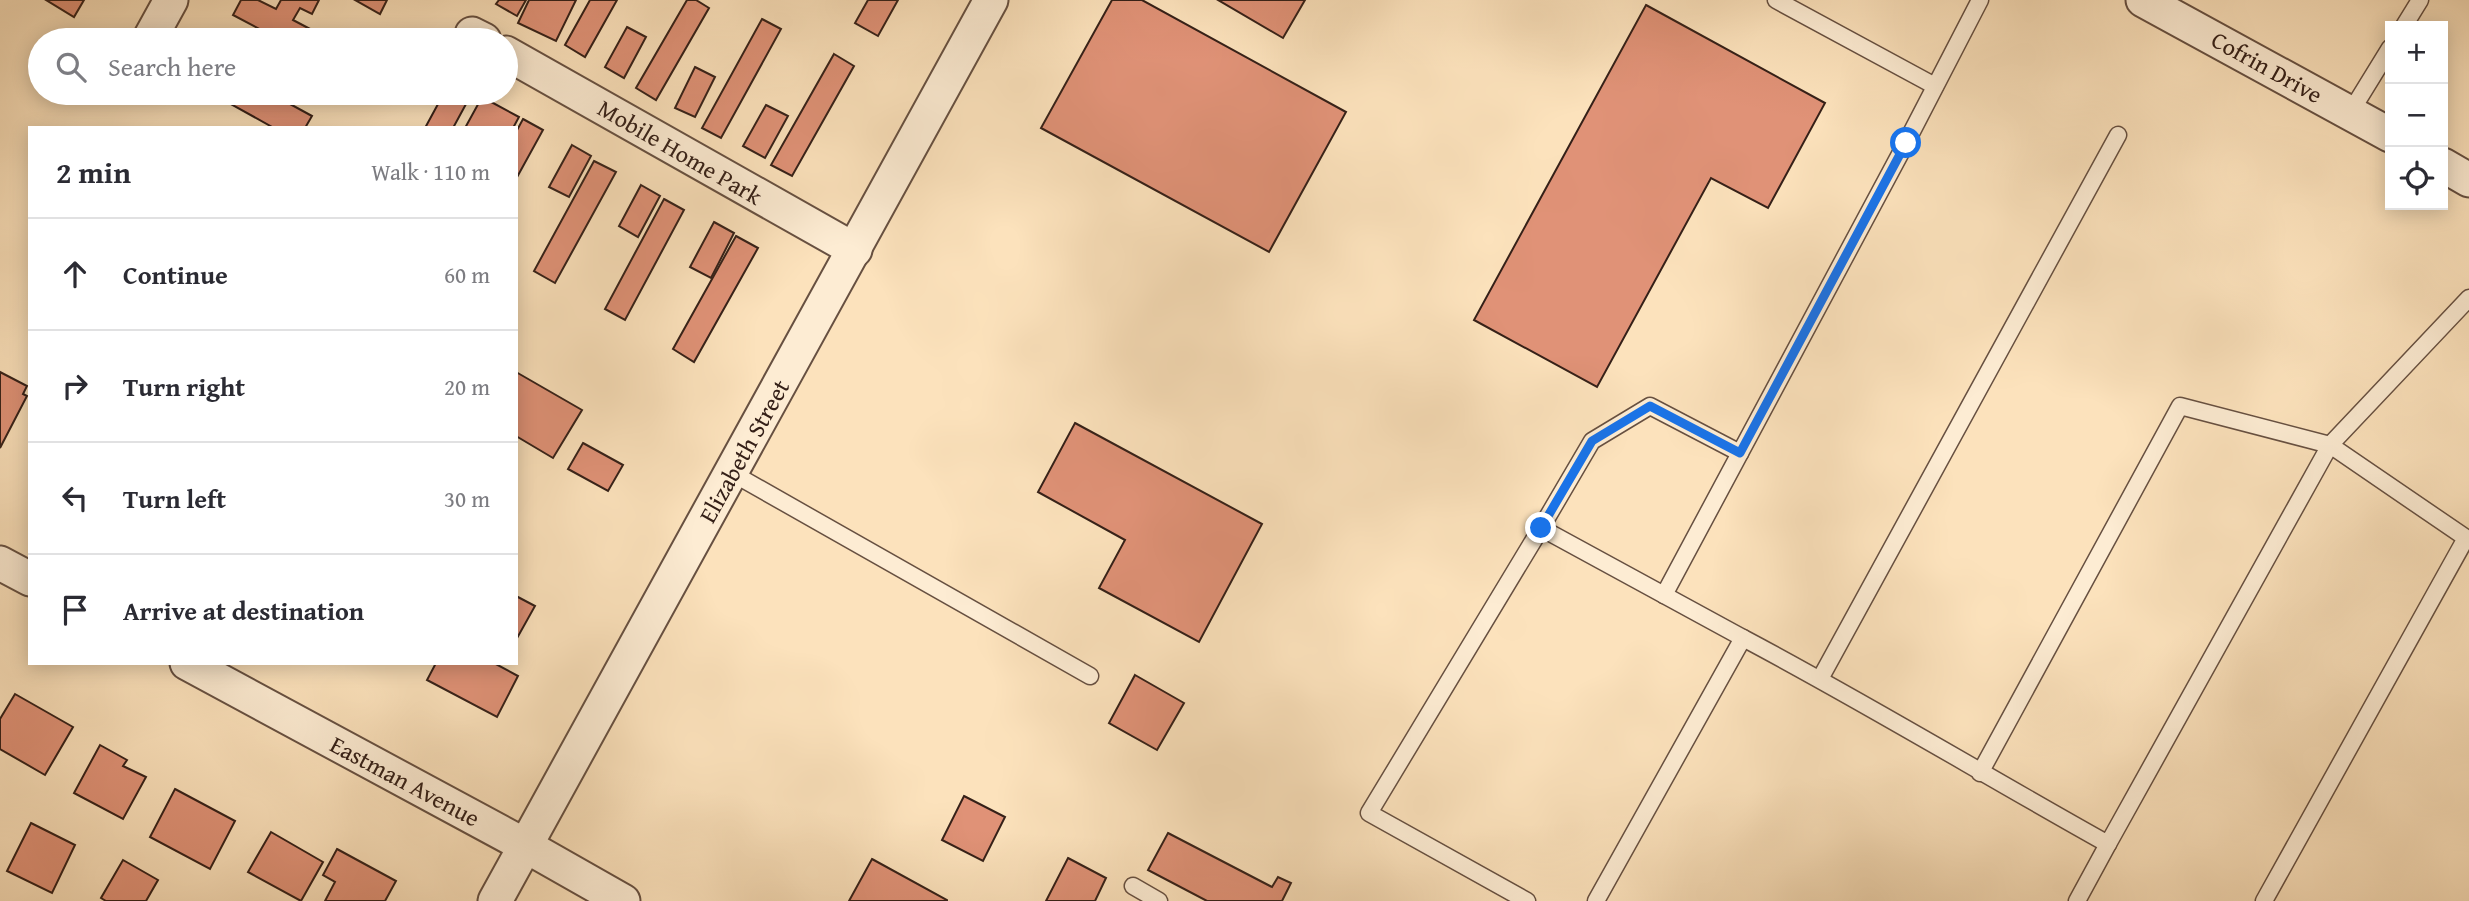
<!DOCTYPE html>
<meta charset="utf-8">
<style>
:root{--surface:#fff;--page:#f2f2f3;--text:#2b2b33;--muted:#7c7c81;--line:#e1e1e2}
body{margin:0;font-family:"Gentium Book Plus",serif;background:var(--page);color:var(--text)}
.controls{position:absolute;right:21px;top:21px;display:grid;overflow:hidden;border-radius:0px;box-shadow:0 4px 18px #0003}
.controls button{width:63px;height:63px;display:grid;place-items:center;padding:0;border:0;border-bottom:2px solid var(--line);background:var(--surface);color:var(--text);font:35px sans-serif}
.stop{position:absolute;width:21px;height:21px;margin:-16px;border:5px solid #1a73e8;border-radius:50%;background:#fff}
.stop.end{background:#1a73e8;border-color:#fff;box-shadow:0 2px 7px #0008}
.list{margin:0;padding:0;list-style:none}
h2{display:flex;justify-content:space-between;align-items:center;height:91px;margin:0;padding:0 28px;font-size:30px}
h2 small{font-size:23px;font-weight:400;color:var(--muted)}
.list li{display:grid;grid-template-columns:46px 1fr auto;gap:21px;align-items:center;box-sizing:border-box;height:112px;padding:0 28px;border-top:2px solid var(--line)}
.list b{display:block;font-size:26px;white-space:nowrap}
.list em{font-size:23px;font-style:normal;color:var(--muted)}
.icon{flex:none;width:38px;height:38px;fill:none;stroke:currentColor;stroke-width:2;stroke-linecap:round;stroke-linejoin:round}
.map{position:relative;flex:none;width:2469px;height:901px;overflow:hidden}
.search{position:absolute;background:var(--surface);box-shadow:0 4px 18px #0003;left:28px;top:28px;width:490px;height:77px;display:flex;align-items:center;gap:18px;box-sizing:border-box;padding:0 24px;border-radius:38px;color:var(--muted);font-size:26px}
.panel{position:absolute;background:var(--surface);box-shadow:0 4px 18px #0003;left:28px;top:126px;width:490px;height:539px;border-radius:0px}
.map>svg:first-child{display:block}
.building{fill:#e09277;stroke:#352018;stroke-width:2}
.lines{fill:none;stroke-linecap:round;stroke-linejoin:round}
.service-casing{stroke:#675041;stroke-width:19}
.minor-casing{stroke:#675041;stroke-width:37}
.service{stroke:#fdecd3;stroke-width:16}
.minor{stroke:#fdecd3;stroke-width:33}
.route{stroke:#1a73e8;stroke-width:9}
.labels{text-anchor:middle;dominant-baseline:central;stroke-width:5;stroke-linejoin:round;paint-order:stroke}
.street-label{font-size:24px;fill:#352018;stroke:#fdecd3}
</style>
<div class="map">
<svg width="2469" height="901" viewBox="0 0 2469 901">
<rect width="100%" height="100%" fill="#fce2bc"/>
<filter id="stains"><feTurbulence type="fractalNoise" baseFrequency=".00286" numOctaves="4"/><feColorMatrix values="0 0 0 0 .2 0 0 0 0 .09 0 0 0 0 .02 0 0 0 .5 -.17"/></filter>
<radialGradient id="worn" r=".72"><stop offset=".6" stop-color="#630" stop-opacity="0"/><stop offset="1" stop-color="#630" stop-opacity=".3"/></radialGradient>
<g class="building">
<path d="M46,0H84L74,17Z"/>
<path d="M241,0H258L276,9L281,0H319L312,14L300,8L293,20L331,40H280L233,15Z"/>
<path d="M355,0H387L380,14Z"/>
<path d="M499,0H526L517,16L496,4Z"/>
<path d="M529,0H576L556,41L518,23Z"/>
<path d="M590,0H617L585,57L565,45Z"/>
<path d="M687,0H696L709,8L656,100L636,88Z"/>
<path d="M868,0H898L878,36L855,23Z"/>
<path d="M1112,0H1142L1346,112L1269,252L1041,128Z"/>
<path d="M1218,0H1305L1283,38Z"/>
<path d="M1646,5L1825,103L1768,208L1711,178L1597,387L1474,320Z"/>
<path d="M762,19L781,29L721,138L702,128Z"/>
<path d="M627,27L646,37L624,78L605,67Z"/>
<path d="M834,54L854,66L792,176L771,165Z"/>
<path d="M695,67L715,77L695,117L675,108Z"/>
<path d="M211,93H270L312,116L305,128H274Z"/>
<path d="M444,93H472L453,128H425Z"/>
<path d="M482,97L519,117L513,128H465Z"/>
<path d="M766,105L788,116L765,158L743,146Z"/>
<path d="M523,119L543,130L516,179V132Z"/>
<path d="M572,145L591,156L569,197L549,187Z"/>
<path d="M594,161L616,172L555,283L534,271Z"/>
<path d="M641,185L660,196L638,237L619,226Z"/>
<path d="M664,199L684,210L625,320L605,309Z"/>
<path d="M714,222L734,233L711,278L690,267Z"/>
<path d="M736,236L758,248L694,362L673,349Z"/>
<path d="M0,372L27,386L23,394L27,396L0,448Z"/>
<path d="M516,372L582,410L553,458L516,436Z"/>
<path d="M1075,423L1262,524L1199,642L1099,588L1125,540L1038,492Z"/>
<path d="M583,443L623,465L608,491L568,469Z"/>
<path d="M516,596L535,606L516,640Z"/>
<path d="M436,663H494L518,676L497,717L427,680Z"/>
<path d="M1135,675L1184,703L1157,750L1109,723Z"/>
<path d="M15,694L73,727L45,775L0,749V719Z"/>
<path d="M100,745L127,760L123,766L146,777L123,819L74,793Z"/>
<path d="M175,789L235,821L210,869L150,837Z"/>
<path d="M964,796L1005,817L983,861L942,840Z"/>
<path d="M31,823L75,845L52,893L7,871Z"/>
<path d="M271,832L323,862L301,901L248,872Z"/>
<path d="M1168,833L1272,887L1278,877L1291,883L1282,901H1207L1148,870Z"/>
<path d="M337,849L396,881L385,901H325L335,882L323,875Z"/>
<path d="M1068,858L1106,878L1095,901H1046Z"/>
<path d="M872,859L947,900V901H849Z"/>
<path d="M123,860L158,880L146,901H106L101,898Z"/>
</g>
<g class="lines">
<defs>
<g id="service">
<path d="M1776,0L1935,86"/>
<path d="M2404,26L2420,0"/>
<path d="M2350,113L2390,48"/>
<path d="M732,473L1090,676"/>
<path d="M1541,528L1592,441L1650,406L1740,453"/>
<path d="M1664,595L1906,143L1980,0"/>
<path d="M1743,638C1866,703 1986,776 2108,844L2330,445L2469,298"/>
<path d="M1820,679L2118,135"/>
<path d="M1980,773L2180,406L2330,445L2466,538L2264,901"/>
<path d="M1133,886L1159,901"/>
<path d="M1527,901L1369,813L1541,528L1743,638L1596,901"/>
<path d="M2077,901L2108,844"/>
</g>
<g id="minor">
<path d="M2143,0L2390,135"/>
<path d="M472,34L484,40"/>
<path d="M149,40L171,0"/>
<path d="M506,53L855,250"/>
<path d="M2443,165L2469,180"/>
<path d="M0,563L30,579"/>
<path d="M187,663L526,846L623,901"/>
<path d="M495,901L991,0"/>
</g>
</defs>
<use href="#service" class="service-casing"/>
<use href="#minor" class="minor-casing"/>
<use href="#service" class="service"/>
<use href="#minor" class="minor"/>
</g>
<g class="lines">
<path class="route" d="M1541,528L1592,441L1650,406L1740,453L1906,143"/>
</g>
<g class="labels">
<g class="street-label">
<text transform="translate(2267 67) rotate(29)">Cofrin Drive</text>
<text transform="translate(680 152) rotate(30)">Mobile Home Park</text>
<text transform="translate(744 451) rotate(-61)">Elizabeth Street</text>
<text transform="translate(405 781) rotate(28)">Eastman Avenue</text>
</g>
</g>
<rect width="100%" height="100%" filter="url(#stains)"/>
<rect width="100%" height="100%" fill="url(#worn)"/>
</svg>
<div class="controls">
<button>+</button>
<button>−</button>
<button><svg class="icon" aria-label="locate" viewBox="0 0 24 24"><circle cx="12" cy="12" r="6"/><path d="M12 2v4M12 18v4M2 12h4M18 12h4"/></svg></button>
</div>
<div class="stop" style="left:1906px;top:143px"></div>
<div class="stop end" style="left:1541px;top:528px"></div>
<div class="search"><svg class="icon" aria-label="search" viewBox="0 0 24 24"><circle cx="10" cy="10" r="6"/><path d="M15 15l6 6"/></svg>Search here</div>
<section class="panel">
<h2>2 min<small>Walk · 110 m</small></h2>
<ul class="list">
<li><svg class="icon" aria-label="ahead" viewBox="0 0 24 24"><path d="M12 20V5M6 11l6-6 6 6"/></svg><div><b>Continue</b></div><em>60 m</em></li>
<li><svg class="icon" aria-label="right" viewBox="0 0 24 24"><path d="M7 20v-9h11M14 6l5 5-5 5"/></svg><div><b>Turn right</b></div><em>20 m</em></li>
<li><svg class="icon" aria-label="left" viewBox="0 0 24 24"><path d="M17 20v-9H6M10 6l-5 5 5 5"/></svg><div><b>Turn left</b></div><em>30 m</em></li>
<li><svg class="icon" aria-label="arrive" viewBox="0 0 24 24"><path d="M6 21V4h12l-3 4 3 4H6"/></svg><div><b>Arrive at destination</b></div></li>
</ul>
</section>
</div>
